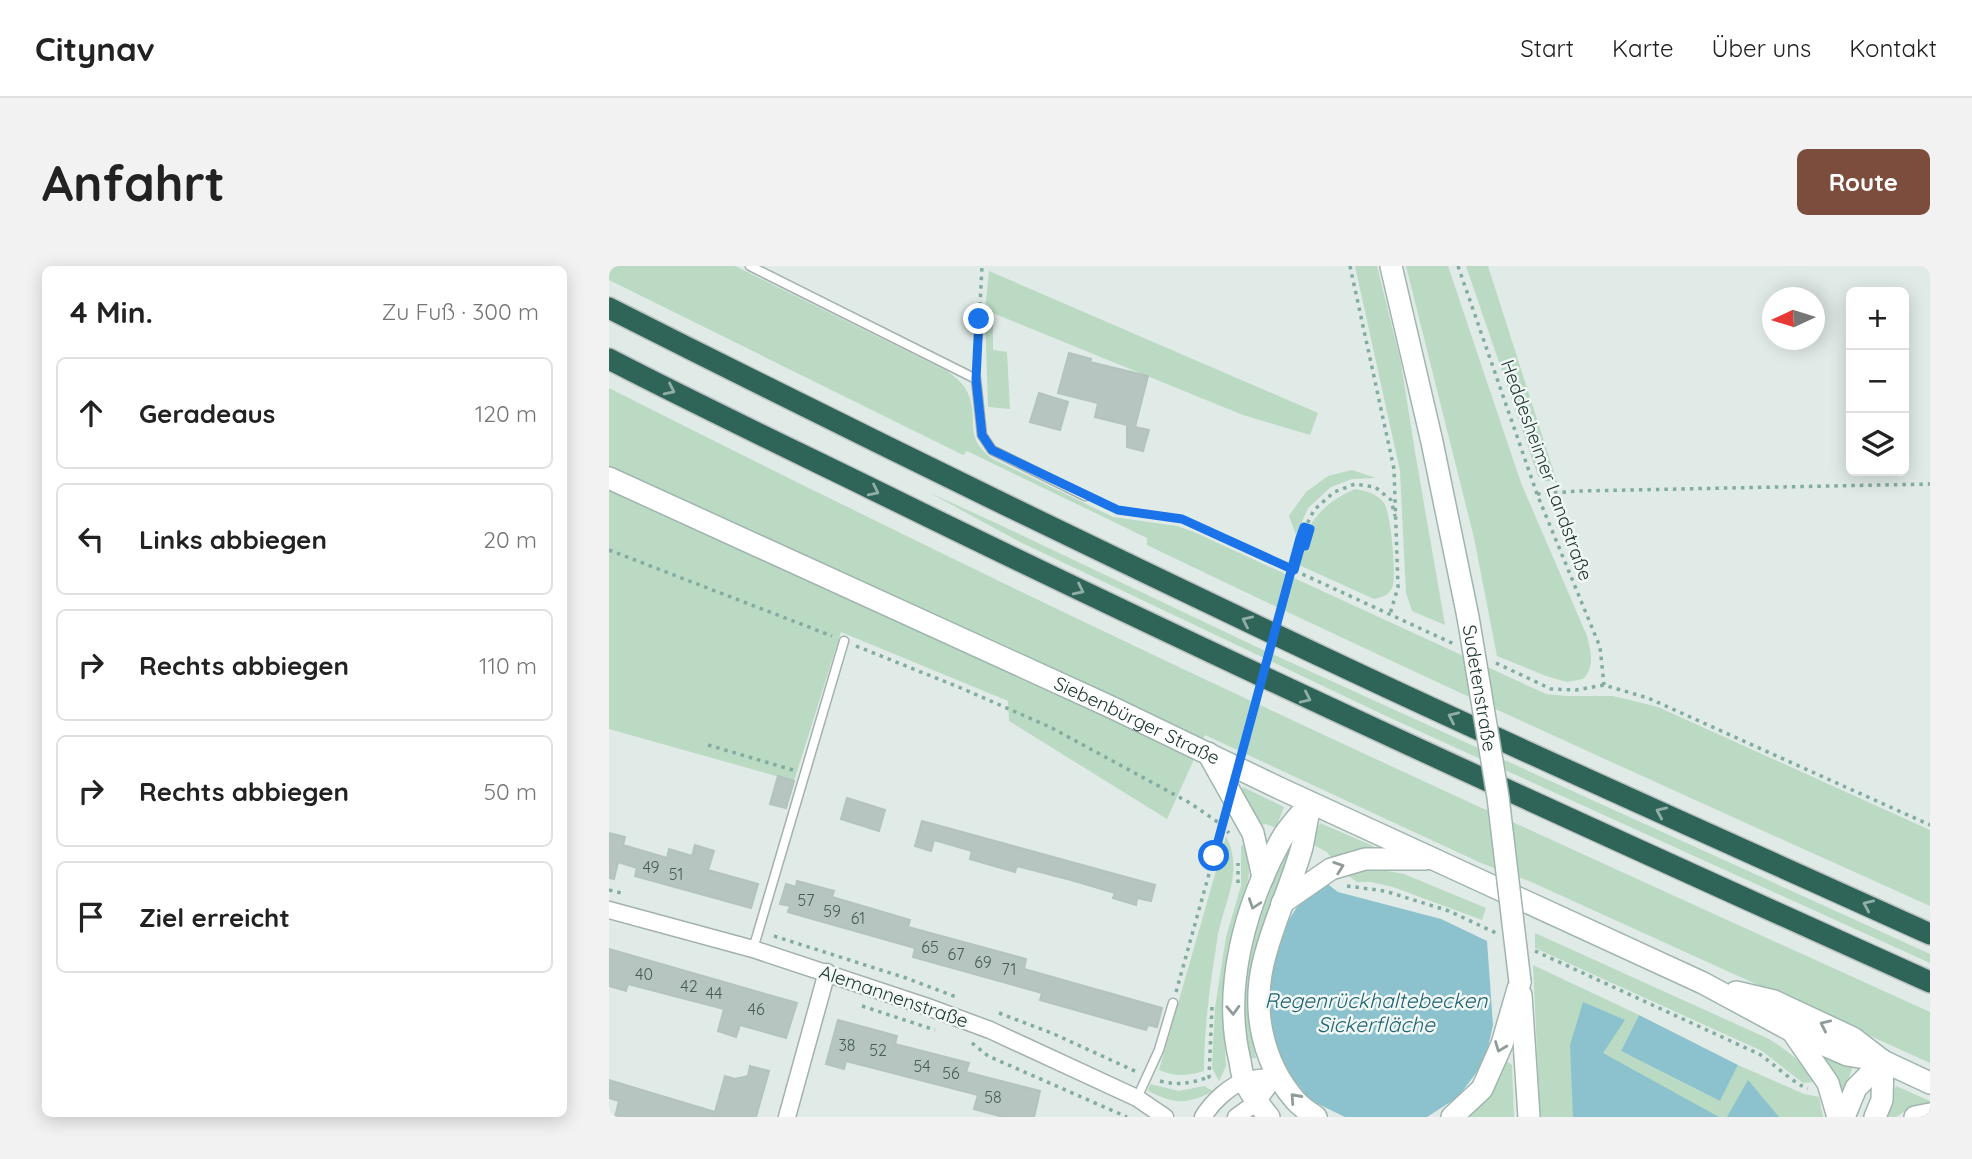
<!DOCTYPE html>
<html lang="de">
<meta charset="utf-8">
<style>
:root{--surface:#fff;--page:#f2f2f2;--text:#222;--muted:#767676;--line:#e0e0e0;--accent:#7c4d3d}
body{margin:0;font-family:Quicksand,sans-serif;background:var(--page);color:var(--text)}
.controls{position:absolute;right:21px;top:21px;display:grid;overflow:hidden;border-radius:10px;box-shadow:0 4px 18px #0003}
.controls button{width:63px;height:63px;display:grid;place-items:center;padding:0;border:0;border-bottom:2px solid var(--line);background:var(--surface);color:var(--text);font:35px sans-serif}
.compass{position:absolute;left:1153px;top:21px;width:63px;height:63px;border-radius:50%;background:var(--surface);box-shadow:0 4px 18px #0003;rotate:266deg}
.stop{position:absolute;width:21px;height:21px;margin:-16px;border:5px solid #1a73e8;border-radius:50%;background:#fff}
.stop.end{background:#1a73e8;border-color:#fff;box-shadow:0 2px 7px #0008}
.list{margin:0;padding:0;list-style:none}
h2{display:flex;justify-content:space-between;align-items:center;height:91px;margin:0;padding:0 28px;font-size:30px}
h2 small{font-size:23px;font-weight:400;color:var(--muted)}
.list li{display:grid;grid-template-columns:46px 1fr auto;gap:21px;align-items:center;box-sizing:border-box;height:112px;margin:0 14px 14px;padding:0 14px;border:2px solid var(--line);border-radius:10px}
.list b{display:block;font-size:26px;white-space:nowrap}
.list em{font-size:23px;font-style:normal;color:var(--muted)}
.icon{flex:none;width:38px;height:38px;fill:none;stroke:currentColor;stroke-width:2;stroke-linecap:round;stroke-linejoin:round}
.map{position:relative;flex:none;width:1321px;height:851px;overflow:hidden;border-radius:10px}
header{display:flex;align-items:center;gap:42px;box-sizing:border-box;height:98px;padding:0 35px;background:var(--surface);border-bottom:2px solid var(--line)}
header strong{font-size:33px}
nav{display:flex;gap:38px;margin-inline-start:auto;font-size:24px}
.intro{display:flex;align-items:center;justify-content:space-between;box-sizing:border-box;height:168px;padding:0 42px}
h1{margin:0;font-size:49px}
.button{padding:18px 32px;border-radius:10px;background:var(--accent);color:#fff;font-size:24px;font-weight:700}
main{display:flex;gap:42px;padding:0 42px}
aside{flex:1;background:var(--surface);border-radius:10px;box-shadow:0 4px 18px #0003}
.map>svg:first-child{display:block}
.green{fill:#badac3}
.water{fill:#8bc2cd}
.building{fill:#b6c5bf;stroke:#b3c3bd;stroke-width:2}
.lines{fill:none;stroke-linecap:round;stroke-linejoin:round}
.lane-casing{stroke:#a3b1ad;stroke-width:11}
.street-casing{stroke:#a3b1ad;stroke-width:19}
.secondary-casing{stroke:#a0b5ae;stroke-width:24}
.highway-casing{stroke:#bdc4c2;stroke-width:24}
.path{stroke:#82ac9f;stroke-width:3.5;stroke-dasharray:3.5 5;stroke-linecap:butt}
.lane{stroke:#fff;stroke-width:8}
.street{stroke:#fff;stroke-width:16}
.secondary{stroke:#fff;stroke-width:21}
.highway{stroke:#2f6459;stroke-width:21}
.secondary-bridge-casing{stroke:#a0b5ae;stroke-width:24;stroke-linecap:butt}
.path-bridge{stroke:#82ac9f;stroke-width:3.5;stroke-dasharray:3.5 5;stroke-linecap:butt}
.secondary-bridge{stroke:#fff;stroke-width:21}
.oneway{stroke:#90aea6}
.oneway2{stroke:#909c99}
.route{stroke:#1a73e8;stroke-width:9}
.labels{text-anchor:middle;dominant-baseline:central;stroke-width:5;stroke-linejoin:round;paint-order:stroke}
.number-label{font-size:16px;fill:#475c56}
.street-label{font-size:19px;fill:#223933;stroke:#f0f7f4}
.water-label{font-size:21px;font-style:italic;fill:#206372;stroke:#f0f7f4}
</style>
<header>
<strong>Citynav</strong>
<nav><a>Start</a><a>Karte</a><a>Über uns</a><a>Kontakt</a></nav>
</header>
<div class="intro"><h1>Anfahrt</h1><a class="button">Route</a></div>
<main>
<aside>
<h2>4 Min.<small>Zu Fuß · 300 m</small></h2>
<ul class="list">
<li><svg class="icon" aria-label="ahead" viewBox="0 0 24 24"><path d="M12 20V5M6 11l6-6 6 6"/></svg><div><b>Geradeaus</b></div><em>120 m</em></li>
<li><svg class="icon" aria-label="left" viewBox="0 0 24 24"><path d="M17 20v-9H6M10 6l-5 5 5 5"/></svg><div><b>Links abbiegen</b></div><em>20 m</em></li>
<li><svg class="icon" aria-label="right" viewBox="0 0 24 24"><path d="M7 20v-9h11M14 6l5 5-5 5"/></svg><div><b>Rechts abbiegen</b></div><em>110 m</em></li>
<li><svg class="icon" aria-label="right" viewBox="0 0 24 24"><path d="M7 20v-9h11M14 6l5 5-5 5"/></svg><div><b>Rechts abbiegen</b></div><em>50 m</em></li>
<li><svg class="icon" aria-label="arrive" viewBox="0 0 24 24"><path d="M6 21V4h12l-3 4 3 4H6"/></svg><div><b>Ziel erreicht</b></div></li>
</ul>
</aside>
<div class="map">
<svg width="1321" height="851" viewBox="0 0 1321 851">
<rect width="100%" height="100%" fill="#e0eae6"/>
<g class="green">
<path d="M0,0H126L338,105C347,112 356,118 360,130C370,157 354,169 382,192L504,251L568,260L585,266L937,428L957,430H1004L1049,441L1321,564V640C1059,522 797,404 538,279V272L358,185L354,189L0,14Z"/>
<path d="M746,0H768L792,97L806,186L836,359L803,345L797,327L791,205Z"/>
<path d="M797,0H839L912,217L978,370C982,386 986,400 974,413L958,416L937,410L888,390L865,272Z"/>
<path d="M857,0H879L948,216L937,215L929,210Z"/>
<path d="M380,5L709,147L701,169L634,149L384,47V84L398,86L401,143L379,141L376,46Z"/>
<path d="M0,122C216,231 434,338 653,440C875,544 1098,645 1321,746V797L920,615L872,597L596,469L558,553L400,455L399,435L232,366L185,515L0,463Z"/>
<path d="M743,204L767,212L743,213L722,221L699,242L687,269L680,250L697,226L719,210Z"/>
<path d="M746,223C758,225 767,227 775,237C782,247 788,312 783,322C779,330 773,331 765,333L690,299L694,282H697L703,263L700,261C712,242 726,232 746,223Z"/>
<path d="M321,227L389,258L652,383L1321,688V697L777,450L411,276Z"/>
<path d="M634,521L675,541L667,562L657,558L651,559L632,525Z"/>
<path d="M711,557L764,580L763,586L723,593L718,586L701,577Z"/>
<path d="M691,562C685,587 672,609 663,633C643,683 636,739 647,792H641C626,732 640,665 665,609C672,591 678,577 691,562Z"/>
<path d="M617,570C636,608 613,638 608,675C601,719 595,761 595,805C578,810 566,811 550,804Z"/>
<path d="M638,577L640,608L636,629L624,669L616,708L614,746L617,800L610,815L603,802L606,742L617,671L632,620V580Z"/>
<path d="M750,603L772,604L795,608L877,642L873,654L784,621L762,616H748L734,606Z"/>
<path d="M926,667L1160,773C1181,787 1192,793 1204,816L1194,817L1153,785L926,682Z"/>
<path d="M924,699L1030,749L1012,785L1111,835L1129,799L1195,828L1210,831L1214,851H931Z"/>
<path d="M1208,784L1244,800L1233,831Z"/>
<path d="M896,794L903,799L905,851H860L882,825Z"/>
<path d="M541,818L570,825L595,820L604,825C578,839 565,838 539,825Z"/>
<path d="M1287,820L1321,835V839L1296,845L1287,851H1272Z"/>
</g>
<g class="water">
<path d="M716,616L729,626L832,653L878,675L884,759L876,795L849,831L818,851H736L701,834L682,810L665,779L659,744L663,700L675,661L692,635Z"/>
<path d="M974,736L1016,754L994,787L1110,851H964L961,779Z"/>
<path d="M1030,749L1129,799L1111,835L1012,785Z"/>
<path d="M1139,814L1170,851H1118Z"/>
</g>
<g class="building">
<path d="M460,87L482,93L481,96L539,110L526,161L540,164L534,185L518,181V159L486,151L489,137L449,127Z"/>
<path d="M430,127L459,136L451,164L421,156Z"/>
<path d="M169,510L185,515L177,542L161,538Z"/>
<path d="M238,532L276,544L270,565L232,553Z"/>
<path d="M313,555L546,619L542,635L528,632L527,639L504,632L506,627L462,614L408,600L406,606L361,593L363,585L325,574L322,585L306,580Z"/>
<path d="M0,567L16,571L14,579L58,592L60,583L83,590L86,579L105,585L99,604L149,618L142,642L26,610L28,602L9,596L5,613L0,612Z"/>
<path d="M188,615L225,625L223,631L301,654L299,661L417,693L415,703L553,742L548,761L539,759L537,764L431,734L433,727L304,691L306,682L179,646L181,640L171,638L177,618L187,621Z"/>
<path d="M0,683L188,737L177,772L131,759L127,771L109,765L115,743L19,718L17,725L0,720Z"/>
<path d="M229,754L288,770L286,778L360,797L357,806L431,825L425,851H394L365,843L369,829L237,795L235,803L217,798Z"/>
<path d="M141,800L160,805L147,851H6L10,835L0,832V814L106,846L116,810L126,813L139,810Z"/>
</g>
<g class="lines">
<defs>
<g id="lane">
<path d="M141,0L367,113L373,169L383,184L476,230"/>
<path d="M144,683L235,375"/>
<path d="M528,832L550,784L564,737"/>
</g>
<g id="street">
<path d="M0,644L144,683L316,740L381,764L528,832L556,851"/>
<path d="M178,851L218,706"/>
<path d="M594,851C603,836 621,819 638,814C647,812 658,811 667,810"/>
<path d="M627,851L648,836L667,810"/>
</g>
<g id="secondary">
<path d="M782,0L823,176L859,351"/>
<path id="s1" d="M0,212L502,441L670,522L1094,717L1183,765L1238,789L1274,795"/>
<path d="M599,487L644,567L654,611"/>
<path d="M701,539C698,553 696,567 693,581C682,621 663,658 654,698C643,746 654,797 686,834C692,841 700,846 707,851"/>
<path d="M673,637L722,603L756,593H816"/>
<path d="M1127,726L1165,735L1244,772L1274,795L1321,817"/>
<path d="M912,729L920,851"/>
<path d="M1183,765L1219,817L1229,851"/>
<path d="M660,851C651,840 642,829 636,816C633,810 632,802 631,795C613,723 636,639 672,574C679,561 691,549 701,537"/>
<path d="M843,851L873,823L893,778L911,716"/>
<path d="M1235,851L1247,822L1274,795"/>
<path d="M1266,851L1273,834L1274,795"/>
<path d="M1306,851L1321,848"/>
</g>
<g id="highway">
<path d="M0,42C245,166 491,286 739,403C932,494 1127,580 1321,668"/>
<path d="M0,93C85,137 171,178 257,220C608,393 964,555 1321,716"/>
</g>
</defs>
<use href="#lane" class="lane-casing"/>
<use href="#street" class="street-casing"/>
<use href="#secondary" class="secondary-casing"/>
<use href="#highway" class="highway-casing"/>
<g class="path">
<path d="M741,0L785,203L789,321L781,348"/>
<path d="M849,0L928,228L991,381L995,419"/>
<path d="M368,99L373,0"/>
<path d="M928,228L970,225L1321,218"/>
<path d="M487,235L508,244L574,253L845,378"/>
<path d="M691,272L705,244L725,226L746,218L766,221L782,234L786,250"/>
<path d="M0,284L223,370"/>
<path d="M685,304L692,279L696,280L701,263L695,261"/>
<path d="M247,380L352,422L441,461L581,537L613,559L620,567"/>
<path d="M887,397L942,423L967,424L995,419L1039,432L1321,559"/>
<path d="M99,479L184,504"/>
<path d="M602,602L595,600L600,583L605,586L613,559"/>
<path d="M629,617V597"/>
<path d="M738,620L776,625L840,645L887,667"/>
<path d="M0,624L16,628"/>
<path d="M165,670L297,712L350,732"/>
<path d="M926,685L1150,788C1163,796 1187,820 1199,822"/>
<path d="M567,726L605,590"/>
<path d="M253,740L326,764"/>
<path d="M603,741L600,811L603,816"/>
<path d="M390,747L445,768L528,806"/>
<path d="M363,777L379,790L518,851"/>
<path d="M551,815C570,820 582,817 600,811"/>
</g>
<use href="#lane" class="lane"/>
<use href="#street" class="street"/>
<use href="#secondary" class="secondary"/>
<use href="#highway" class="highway"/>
<defs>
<g id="secondary-bridge">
<path id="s2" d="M859,351L889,531L911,716"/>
</g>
</defs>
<use href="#secondary-bridge" class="secondary-bridge-casing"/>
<path class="path-bridge" d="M605,590L691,272"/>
<use href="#secondary-bridge" class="secondary-bridge"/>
</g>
<defs><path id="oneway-chevron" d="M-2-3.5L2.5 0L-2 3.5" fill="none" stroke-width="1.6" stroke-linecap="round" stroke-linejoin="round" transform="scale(1.75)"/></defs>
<g class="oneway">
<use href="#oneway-chevron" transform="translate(61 124) rotate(26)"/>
<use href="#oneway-chevron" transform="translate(265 225) rotate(26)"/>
<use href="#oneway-chevron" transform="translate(470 324) rotate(26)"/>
<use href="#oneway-chevron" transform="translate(638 355) rotate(-155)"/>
<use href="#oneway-chevron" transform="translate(697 432) rotate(25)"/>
<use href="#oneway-chevron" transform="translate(844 451) rotate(-155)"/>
<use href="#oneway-chevron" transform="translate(1052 546) rotate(-156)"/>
<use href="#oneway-chevron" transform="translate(1259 639) rotate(-156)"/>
</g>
<g class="oneway2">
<use href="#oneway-chevron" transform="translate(730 601) rotate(-19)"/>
<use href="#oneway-chevron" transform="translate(645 638) rotate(109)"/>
<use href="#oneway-chevron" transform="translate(624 744) rotate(88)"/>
<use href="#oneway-chevron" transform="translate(1216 759) rotate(-155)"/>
<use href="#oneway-chevron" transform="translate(891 781) rotate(111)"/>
<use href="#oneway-chevron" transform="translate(686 832) rotate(-132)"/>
</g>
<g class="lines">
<path class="route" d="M370,53L367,113L373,169L383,184L509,244L573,253L685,304L692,279L696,280L701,263L695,261L691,272L605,590"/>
</g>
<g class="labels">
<g class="number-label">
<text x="42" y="601">49</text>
<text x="67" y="608">51</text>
<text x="197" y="634">57</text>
<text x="223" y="645">59</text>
<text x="249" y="652">61</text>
<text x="321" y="681">65</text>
<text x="347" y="688">67</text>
<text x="374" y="696">69</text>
<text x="400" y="703">71</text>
<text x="35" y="708">40</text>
<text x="80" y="720">42</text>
<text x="105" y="727">44</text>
<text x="147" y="743">46</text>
<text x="238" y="779">38</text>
<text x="269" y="784">52</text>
<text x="313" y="800">54</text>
<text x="342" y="807">56</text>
<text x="384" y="831">58</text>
</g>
<g class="street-label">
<text transform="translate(938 204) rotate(70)">Heddesheimer Landstraße</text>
<text stroke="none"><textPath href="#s2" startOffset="72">Sudetenstraße</textPath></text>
<text stroke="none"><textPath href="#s1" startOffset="581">Siebenbürger Straße</textPath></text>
<text transform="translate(285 730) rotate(19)">Alemannenstraße</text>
</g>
<g class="water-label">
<text x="767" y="734">Regenrückhaltebecken<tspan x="767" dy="24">Sickerfläche</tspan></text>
</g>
</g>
</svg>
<div class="controls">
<button>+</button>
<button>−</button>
<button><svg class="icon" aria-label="layers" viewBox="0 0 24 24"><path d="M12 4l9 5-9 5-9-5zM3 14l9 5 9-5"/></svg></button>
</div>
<svg class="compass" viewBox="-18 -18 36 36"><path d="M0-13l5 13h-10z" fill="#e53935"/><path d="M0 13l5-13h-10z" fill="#767676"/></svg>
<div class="stop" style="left:605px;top:590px"></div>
<div class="stop end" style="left:370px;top:53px"></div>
</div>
</main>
